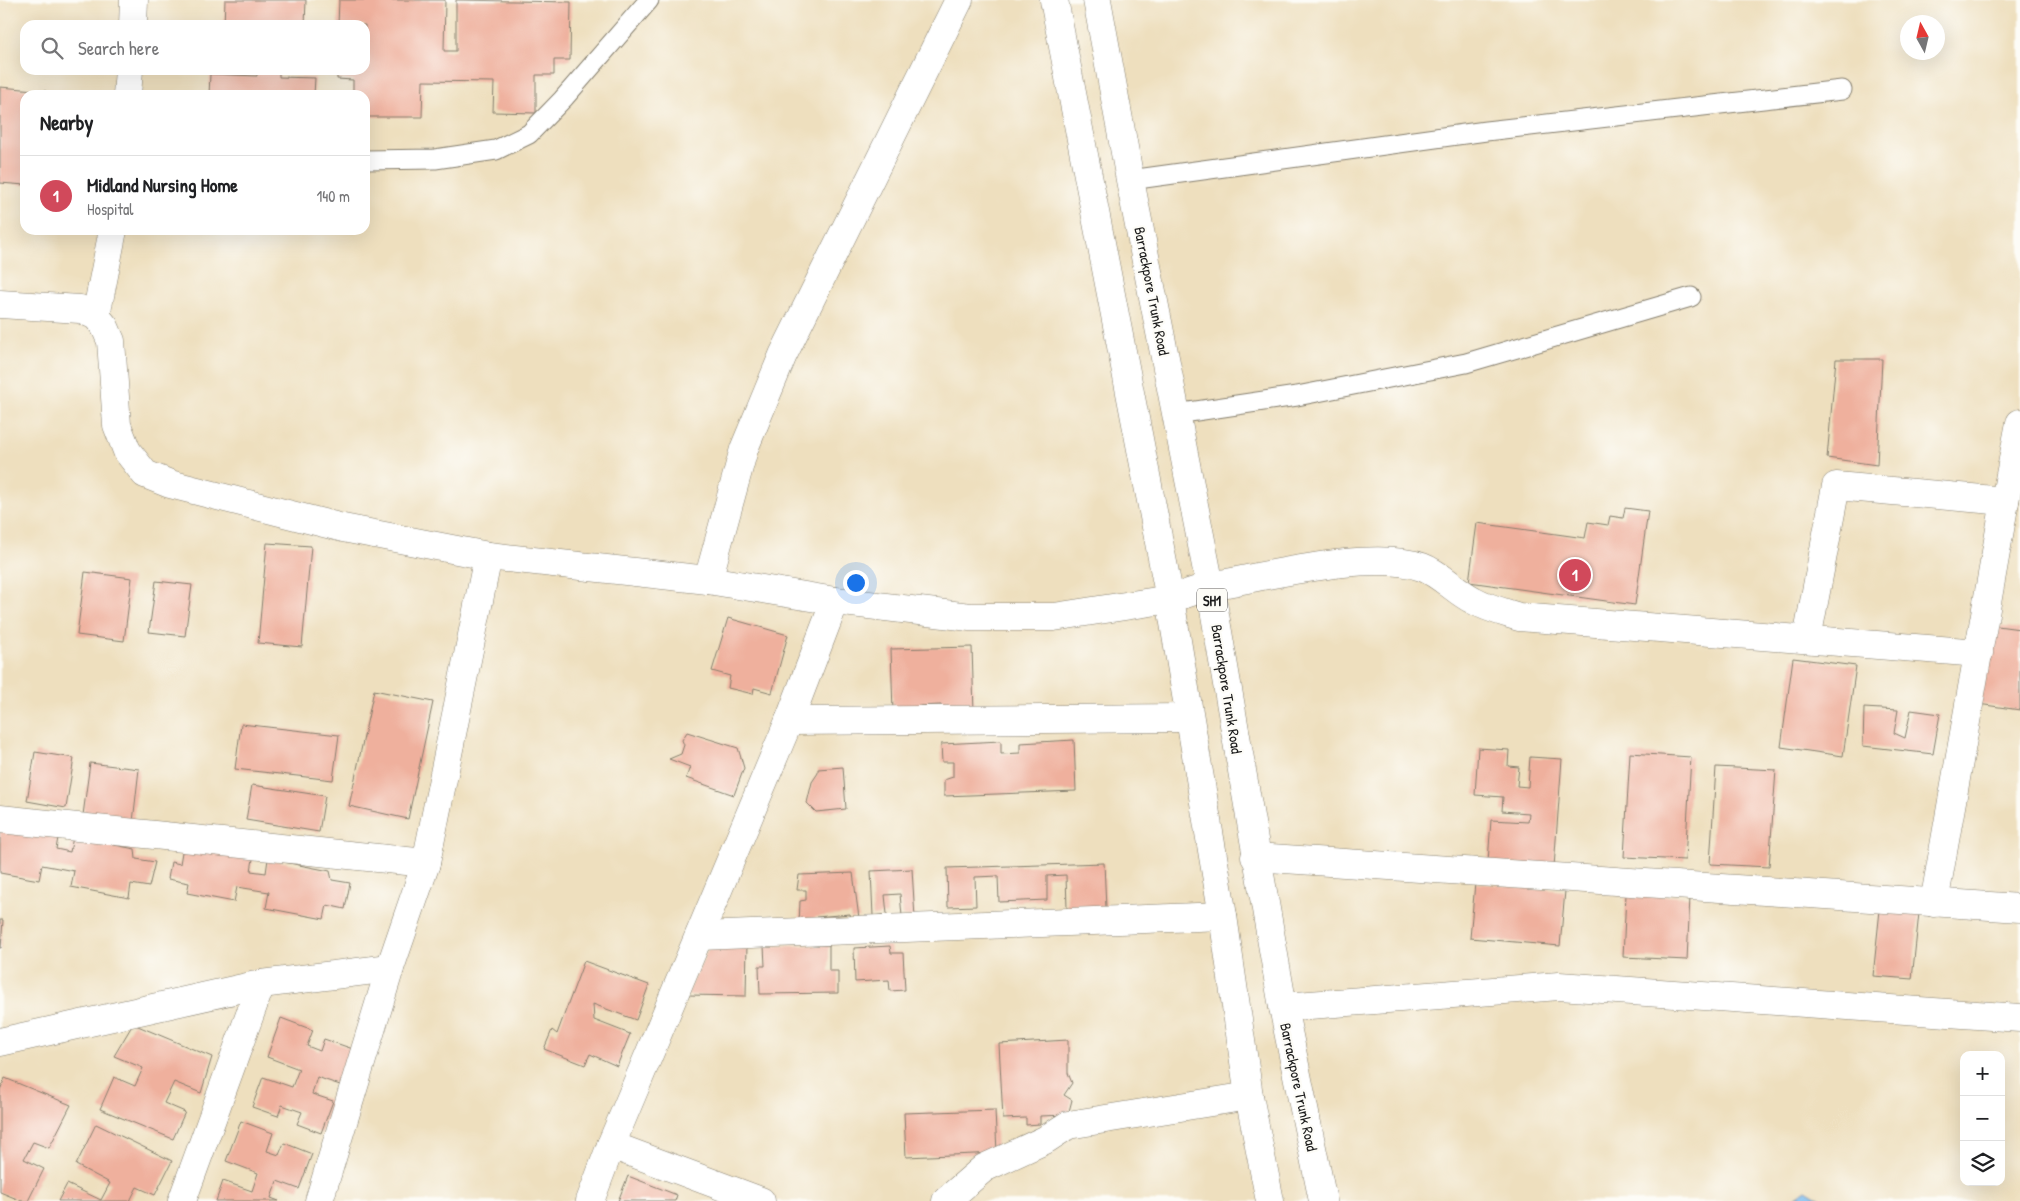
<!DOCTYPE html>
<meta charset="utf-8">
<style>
:root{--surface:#fff;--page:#f6f6f6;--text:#202124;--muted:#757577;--line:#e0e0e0;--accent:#d1495b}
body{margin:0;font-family:"Patrick Hand",sans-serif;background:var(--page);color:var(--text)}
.controls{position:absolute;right:15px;bottom:15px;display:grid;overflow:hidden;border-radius:10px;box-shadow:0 5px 20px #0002}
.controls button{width:45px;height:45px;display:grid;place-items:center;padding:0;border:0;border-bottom:1px solid var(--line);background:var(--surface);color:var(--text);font:25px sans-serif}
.compass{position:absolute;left:1900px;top:15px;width:45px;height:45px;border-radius:50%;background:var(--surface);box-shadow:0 5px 20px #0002;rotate:352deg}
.you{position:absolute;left:855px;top:582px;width:18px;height:18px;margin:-12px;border:4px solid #fff;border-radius:50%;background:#1a73e8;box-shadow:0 0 0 8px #1a73e833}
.badge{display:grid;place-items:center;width:32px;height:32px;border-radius:50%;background:var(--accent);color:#fff;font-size:16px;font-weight:700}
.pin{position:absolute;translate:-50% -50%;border:2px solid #fff;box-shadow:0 1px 5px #0006}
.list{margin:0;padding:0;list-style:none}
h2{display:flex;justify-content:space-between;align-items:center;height:65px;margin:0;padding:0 20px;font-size:21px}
h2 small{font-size:16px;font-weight:400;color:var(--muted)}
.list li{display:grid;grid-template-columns:32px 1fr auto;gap:15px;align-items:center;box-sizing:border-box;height:80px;padding:0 20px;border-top:1px solid var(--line)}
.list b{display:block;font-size:19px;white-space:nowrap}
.list p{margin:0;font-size:16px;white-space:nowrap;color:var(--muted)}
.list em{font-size:16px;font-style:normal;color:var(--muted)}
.icon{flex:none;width:28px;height:28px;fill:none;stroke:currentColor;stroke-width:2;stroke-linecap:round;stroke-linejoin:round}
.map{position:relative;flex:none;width:2020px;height:1201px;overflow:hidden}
.search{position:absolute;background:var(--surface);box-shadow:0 5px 20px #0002;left:20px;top:20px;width:350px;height:55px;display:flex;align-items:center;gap:12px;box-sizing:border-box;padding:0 18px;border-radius:15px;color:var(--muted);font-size:19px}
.panel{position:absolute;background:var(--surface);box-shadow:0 5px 20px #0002;left:20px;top:90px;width:350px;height:145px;border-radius:15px}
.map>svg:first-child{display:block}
.water{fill:#7bbbef;stroke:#4c6c86}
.building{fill:#efb09d}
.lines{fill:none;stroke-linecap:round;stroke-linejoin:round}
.lane-casing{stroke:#857e6d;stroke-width:21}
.street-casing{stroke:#857e6d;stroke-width:29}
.secondary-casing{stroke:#857e6d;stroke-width:29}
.primary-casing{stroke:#857e6d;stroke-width:29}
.lane{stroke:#fff;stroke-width:19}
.street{stroke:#fff;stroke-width:28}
.secondary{stroke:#fff;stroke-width:28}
.primary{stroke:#fff;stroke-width:28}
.labels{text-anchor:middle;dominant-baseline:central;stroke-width:4.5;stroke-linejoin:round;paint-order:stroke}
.shield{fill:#fdfcf7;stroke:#605f5e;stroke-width:1}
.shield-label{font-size:14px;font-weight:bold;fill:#1c1c1c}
.street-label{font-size:15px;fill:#1c1c1c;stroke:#fdfcf7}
</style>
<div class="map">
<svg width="2020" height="1201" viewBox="0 0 2020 1201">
<rect width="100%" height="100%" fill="#fdfcf7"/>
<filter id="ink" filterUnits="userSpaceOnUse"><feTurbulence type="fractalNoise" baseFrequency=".02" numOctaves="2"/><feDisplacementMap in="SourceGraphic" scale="10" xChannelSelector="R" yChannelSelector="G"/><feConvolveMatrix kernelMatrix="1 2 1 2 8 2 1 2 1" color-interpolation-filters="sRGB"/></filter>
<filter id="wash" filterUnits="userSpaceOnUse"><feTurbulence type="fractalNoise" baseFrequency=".0096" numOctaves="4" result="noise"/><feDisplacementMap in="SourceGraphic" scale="20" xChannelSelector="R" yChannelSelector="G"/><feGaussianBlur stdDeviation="1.12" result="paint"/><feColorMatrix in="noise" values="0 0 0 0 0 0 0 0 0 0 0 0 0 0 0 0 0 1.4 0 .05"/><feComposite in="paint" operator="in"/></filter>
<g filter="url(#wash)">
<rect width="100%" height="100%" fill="#eedfbe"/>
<path class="water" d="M1806,1190L1824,1201H1791Z"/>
<g id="blocks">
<g class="building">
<path d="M225,0H306L305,25H224Z"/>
<path d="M339,0H445L444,51H456V0L571,2L570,60H554V75H536V113L493,112L494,82L423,81L422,117H365V95H353V80L337,79V70H365V25H338Z"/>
<path d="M257,70H279V77L315,78L314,95H209L210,74L257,76Z"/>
<path d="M0,87L46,91L45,95H25V185L0,183Z"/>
<path d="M1836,359H1882L1877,465L1827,458Z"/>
<path d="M1625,508L1648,511L1635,605L1469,582L1477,523L1585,538L1588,522L1608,525L1610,516L1623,518Z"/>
<path d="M267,543L311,546L302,647L258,643Z"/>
<path d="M85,572L132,578L124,641L77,635Z"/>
<path d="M156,581L192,585L185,636L149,632Z"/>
<path d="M728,618L788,635L772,693L754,688L753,694L728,688L730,676L712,671Z"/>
<path d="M1990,625L2020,629V710L1978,704Z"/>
<path d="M972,647L974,713L941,714V705L920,706V713H893L891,649Z"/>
<path d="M1793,658L1856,666L1843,756L1781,747Z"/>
<path d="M374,690L433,702L408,819L349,806Z"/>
<path d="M1864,708L1898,710L1894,733L1905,738L1911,710L1940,714L1933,754L1863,746Z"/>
<path d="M241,724L339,735L333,780L235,769Z"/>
<path d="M687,732L738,748L744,768L734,795L686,778L690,767L669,759L681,754L684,745L682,740Z"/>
<path d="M1074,740L1076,791L944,796V780L953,777V762H942L941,744L1001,741V754L1020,753V743Z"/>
<path d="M1478,748L1509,750L1508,766L1519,767L1517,786L1528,787L1530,757L1562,759L1554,867L1488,862L1491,820L1528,822L1529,813L1502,811L1503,797L1475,795Z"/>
<path d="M35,752L74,758L66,808L27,801Z"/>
<path d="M1630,753L1691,757L1685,860L1624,857Z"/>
<path d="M90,763L139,769L133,822L83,815Z"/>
<path d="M843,767L846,809L816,812L807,803L812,782L818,773V769Z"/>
<path d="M1716,767L1776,770L1769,867L1710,864Z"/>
<path d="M252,785L325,796L319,832L246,820Z"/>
<path d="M0,827L58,838L56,849L70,852L73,837L135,849L136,859L155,862L149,887L131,884L129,898L71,887L74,871L42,865L39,880L0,873Z"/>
<path d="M183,846L253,859L251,871L266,873L268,859L330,871L332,880L350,883L345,909L327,905L324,919L266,908L269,892L237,887L234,902L187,893L189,883L168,879L171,862L180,864Z"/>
<path d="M1104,863L1106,908L1067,909L1066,875L1047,876V900L999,902L998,876L975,877L976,906L948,907L947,868Z"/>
<path d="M912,869L915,918L902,916L900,894L885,895L887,914L873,916L871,871Z"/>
<path d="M853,873L859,918L851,919L850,914L816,917L810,925H799L800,901L806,900V890H797L799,875Z"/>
<path d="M1475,883L1565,891L1560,946L1470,938Z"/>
<path d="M1626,894L1690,897L1687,960L1623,957Z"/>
<path d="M1880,910L1919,913L1912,979L1873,976Z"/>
<path d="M0,920H3L1,948H0Z"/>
<path d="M711,943H747L746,996L687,995Z"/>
<path d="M829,945V971H838V993L760,994L759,966H765L764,946Z"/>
<path d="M890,946L891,953H903L905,990L890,991L889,980L855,982L854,948Z"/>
<path d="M584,961L649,985L636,1020L593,1004L594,1020L630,1034L617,1066L590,1054L585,1065L544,1049L552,1030L557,1034Z"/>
<path d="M281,1018L313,1030L307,1046L320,1051L324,1039L353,1049L340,1085L317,1077L312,1094L333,1101L321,1133L297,1124L302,1112L282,1105L278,1116L252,1107L263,1077L292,1087L299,1069L267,1057Z"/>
<path d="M133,1024L212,1057L201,1093L174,1082L164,1103L185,1112L173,1139L100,1109L114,1077L135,1086L143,1068L114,1056Z"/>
<path d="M1068,1040V1073L1072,1083L1064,1095L1072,1100L1068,1115L1040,1116V1124L1026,1125V1118L1003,1119L999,1044Z"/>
<path d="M5,1078L71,1105L49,1148L33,1142L24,1159L44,1169L28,1201H22L0,1192V1090Z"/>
<path d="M995,1110L997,1153L906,1157L904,1113Z"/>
<path d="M241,1121L273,1133L267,1151L279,1155L284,1143L312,1154L299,1189L277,1181L271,1198L279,1201H216L223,1181L252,1191L258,1173L226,1161Z"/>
<path d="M96,1124L172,1161L155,1195L137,1187L130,1201H58L67,1184L101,1200L110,1183L76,1165Z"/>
<path d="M628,1176L677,1195L675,1201H618Z"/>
</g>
</g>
</g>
<g filter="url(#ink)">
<use href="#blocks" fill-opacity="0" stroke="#857e6d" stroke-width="1"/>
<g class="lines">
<defs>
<g id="lane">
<path d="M365,160L435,159L496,150L529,134L563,99L649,0"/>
<path d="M1130,180L1486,131L1842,90"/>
<path d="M1176,414L1297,396L1466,363L1691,297"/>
</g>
<g id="street">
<path d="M133,25L134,0"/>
<path d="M127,95L129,70"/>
<path d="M96,316L113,230"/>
<path d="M2005,501L2020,423"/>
<path d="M708,580L744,449L783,355L959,0"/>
<path d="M1210,586C1264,577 1371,549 1422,567C1441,574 1455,591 1473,600C1487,608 1503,612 1519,617L1979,653"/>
<path d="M1807,639L1836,486L2005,501L1934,903"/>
<path d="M789,721L1189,718"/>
<path d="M0,819L426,863"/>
<path d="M1255,857L2020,908"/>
<path d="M700,936L1223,916"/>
<path d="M1283,1007L1559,986L2020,1018"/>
<path d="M0,1042L261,984L390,968"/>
<path d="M611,1145L761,1201"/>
<path d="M182,1201L261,984"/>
<path d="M319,1201L390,968L426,863L488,556"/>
<path d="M590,1201L611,1145L789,721L835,601"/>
<path d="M946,1201L984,1168L1045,1140L1068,1125L1249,1096"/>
</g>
<path id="secondary" d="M0,304L80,309L96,316L105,327L111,341L117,425L127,451L145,474L170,484L343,528L488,556L708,580L835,601L970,617H1054L1170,599L1210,586"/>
<g id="primary">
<path d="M1054,0L1170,599L1223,916L1249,1096L1270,1201"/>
<path d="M1097,0L1130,180L1210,586L1283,1007L1323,1201"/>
</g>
</defs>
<use href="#lane" class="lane-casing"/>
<use href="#street" class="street-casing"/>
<use href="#secondary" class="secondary-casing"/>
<use href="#primary" class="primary-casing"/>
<use href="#lane" class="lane"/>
<use href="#street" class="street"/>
<use href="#secondary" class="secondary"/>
<use href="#primary" class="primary"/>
</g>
</g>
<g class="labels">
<rect class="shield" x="1197" y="588.5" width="30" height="23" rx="4"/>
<g class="shield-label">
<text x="1212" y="600">SH1</text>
</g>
<g class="street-label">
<text transform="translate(1152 291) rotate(79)">Barrackpore Trunk Road</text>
<text transform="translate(1227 689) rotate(81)">Barrackpore Trunk Road</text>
<text transform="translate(1299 1087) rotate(78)">Barrackpore Trunk Road</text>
</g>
</g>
</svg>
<div class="controls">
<button>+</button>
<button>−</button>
<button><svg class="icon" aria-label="layers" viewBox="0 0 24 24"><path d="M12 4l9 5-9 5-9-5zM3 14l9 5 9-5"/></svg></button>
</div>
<svg class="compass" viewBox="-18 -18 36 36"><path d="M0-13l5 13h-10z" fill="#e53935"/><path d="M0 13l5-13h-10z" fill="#757577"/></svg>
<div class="you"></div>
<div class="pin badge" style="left:1575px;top:575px">1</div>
<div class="search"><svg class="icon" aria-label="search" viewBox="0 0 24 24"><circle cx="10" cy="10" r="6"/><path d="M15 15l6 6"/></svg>Search here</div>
<section class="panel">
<h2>Nearby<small></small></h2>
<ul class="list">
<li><span class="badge">1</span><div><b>Midland Nursing Home</b><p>Hospital</p></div><em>140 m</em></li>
</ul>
</section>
</div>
